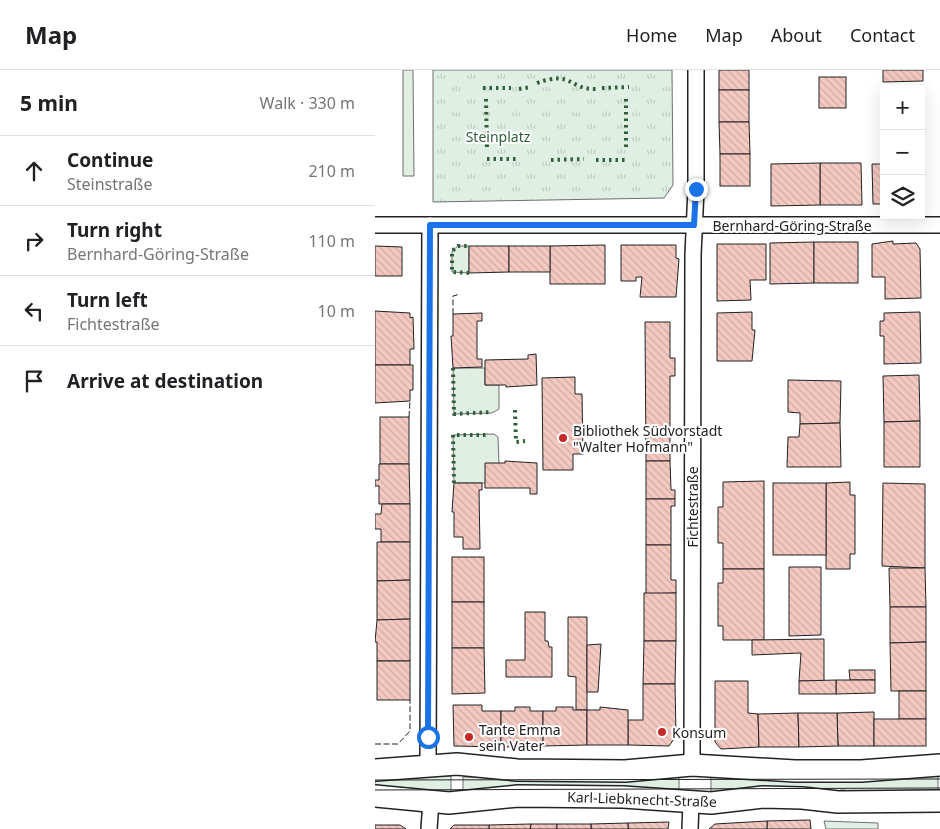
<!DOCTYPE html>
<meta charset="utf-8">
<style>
:root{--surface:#fff;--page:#f6f6f6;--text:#202124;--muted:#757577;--line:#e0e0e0}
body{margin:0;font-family:"Noto Sans",sans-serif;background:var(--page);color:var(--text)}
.controls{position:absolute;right:15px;top:15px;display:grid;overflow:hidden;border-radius:0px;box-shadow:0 5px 20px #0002}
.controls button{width:45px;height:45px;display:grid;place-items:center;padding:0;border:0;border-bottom:1px solid var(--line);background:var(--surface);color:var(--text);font:25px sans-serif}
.stop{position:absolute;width:15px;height:15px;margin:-11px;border:4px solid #1a73e8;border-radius:50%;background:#fff}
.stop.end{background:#1a73e8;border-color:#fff;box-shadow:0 1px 5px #0008}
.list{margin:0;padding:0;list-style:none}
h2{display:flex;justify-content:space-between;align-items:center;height:65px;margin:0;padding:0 20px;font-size:21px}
h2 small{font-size:16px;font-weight:400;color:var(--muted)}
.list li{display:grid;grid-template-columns:32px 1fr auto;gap:15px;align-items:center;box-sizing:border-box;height:70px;padding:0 20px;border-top:1px solid var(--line)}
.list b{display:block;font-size:19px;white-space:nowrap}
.list p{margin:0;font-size:16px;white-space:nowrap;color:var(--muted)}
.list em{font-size:16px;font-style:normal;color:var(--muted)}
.icon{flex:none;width:28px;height:28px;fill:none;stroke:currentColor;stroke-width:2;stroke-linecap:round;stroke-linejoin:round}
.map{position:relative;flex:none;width:565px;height:759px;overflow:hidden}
header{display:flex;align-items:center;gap:30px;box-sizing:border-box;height:70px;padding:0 25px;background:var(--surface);border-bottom:1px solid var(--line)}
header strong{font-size:24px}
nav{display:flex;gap:28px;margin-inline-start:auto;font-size:18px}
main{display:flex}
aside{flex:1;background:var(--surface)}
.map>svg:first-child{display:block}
.grass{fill:#e0efe3;stroke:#6f6f6f}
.park{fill:url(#park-tufts);stroke:#6f6f6f}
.building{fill:url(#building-back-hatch);stroke:#222}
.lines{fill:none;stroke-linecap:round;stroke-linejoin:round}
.minor-casing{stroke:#222;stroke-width:18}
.secondary-casing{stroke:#222;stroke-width:24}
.minor{stroke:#fff;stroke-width:15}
.secondary{stroke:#fff;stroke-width:21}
.tram{stroke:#222;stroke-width:1}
.hedge{stroke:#2f5e38;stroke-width:4;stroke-dasharray:2.5 4;stroke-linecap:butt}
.fence{stroke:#222;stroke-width:1;stroke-dasharray:6 2.5;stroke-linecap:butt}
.route{stroke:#1a73e8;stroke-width:6}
.poi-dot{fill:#c62828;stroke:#fff;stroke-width:2}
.labels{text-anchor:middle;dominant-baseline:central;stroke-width:4;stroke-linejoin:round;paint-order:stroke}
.park-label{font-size:14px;fill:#2f5e38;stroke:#fff}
.street-label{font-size:14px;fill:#222;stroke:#fff}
.poi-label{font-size:14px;fill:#222;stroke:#fff;text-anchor:start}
</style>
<header>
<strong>Map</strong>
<nav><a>Home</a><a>Map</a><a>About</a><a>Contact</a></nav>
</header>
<main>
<aside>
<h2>5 min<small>Walk · 330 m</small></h2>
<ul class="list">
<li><svg class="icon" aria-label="ahead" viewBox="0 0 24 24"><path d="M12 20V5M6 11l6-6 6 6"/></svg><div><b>Continue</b><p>Steinstraße</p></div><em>210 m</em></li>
<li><svg class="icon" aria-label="right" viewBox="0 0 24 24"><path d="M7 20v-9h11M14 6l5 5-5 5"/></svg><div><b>Turn right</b><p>Bernhard-Göring-Straße</p></div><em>110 m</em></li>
<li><svg class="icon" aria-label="left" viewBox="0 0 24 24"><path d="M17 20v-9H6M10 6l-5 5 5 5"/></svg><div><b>Turn left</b><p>Fichtestraße</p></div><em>10 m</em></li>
<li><svg class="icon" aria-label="arrive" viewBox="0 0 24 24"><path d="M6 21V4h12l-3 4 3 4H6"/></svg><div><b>Arrive at destination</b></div></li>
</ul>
</aside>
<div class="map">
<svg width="565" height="759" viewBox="0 0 565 759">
<defs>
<pattern id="park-tufts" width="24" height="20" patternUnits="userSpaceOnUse" patternTransform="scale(1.25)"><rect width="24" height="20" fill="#e0efe3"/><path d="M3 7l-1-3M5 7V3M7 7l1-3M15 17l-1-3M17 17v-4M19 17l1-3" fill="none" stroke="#c0cdc2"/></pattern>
<pattern id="building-back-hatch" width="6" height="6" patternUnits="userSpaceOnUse" patternTransform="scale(1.25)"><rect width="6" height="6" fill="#f3c9c0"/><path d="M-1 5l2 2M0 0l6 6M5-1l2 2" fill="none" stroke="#d0aca5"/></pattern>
</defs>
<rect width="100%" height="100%" fill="#fff"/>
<g class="grass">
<path d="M28,0H38L39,106H28Z"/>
<path d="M83,176H94V203L77,202V181Z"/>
<path d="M78,298H110V315H124V339L117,343L79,344Z"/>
<path d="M119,364L123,367L124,393L110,413H79L78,365Z"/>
<path d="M304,699V728L88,722V707H146Z"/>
<path d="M336,700L563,706V720L484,721V725L471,724L470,720H465L464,724L336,728Z"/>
<path d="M0,705L76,706V722H0Z"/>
<path d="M449,751L503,753V759H451Z"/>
</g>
<path class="park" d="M58,0H297L298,115L289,128L58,132Z"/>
<g class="building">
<rect x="344" y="0" width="30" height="20"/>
<path d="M508,0H548V11L508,12Z"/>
<rect x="444" y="7" width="27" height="31"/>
<path d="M548,17L549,70H546V19H509V53L508,18Z"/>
<rect x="344" y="20" width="30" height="32"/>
<path d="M344,52H374L375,84H345Z"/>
<rect x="546" y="76" width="3" height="58"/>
<rect x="345" y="84" width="30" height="32"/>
<path d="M445,93H486L487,135H445Z"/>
<path d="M445,93V135L396,136V94Z"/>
<path d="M497,94H509V134H498Z"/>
<path d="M518,171V174L541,173L545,179L546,228L510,229V207H497V174Z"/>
<path d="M439,172V213L395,214V173Z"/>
<rect x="439" y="172" width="44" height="41"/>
<path d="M342,174H391V210H375L376,230L342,231Z"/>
<path d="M230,175V214H175V176Z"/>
<path d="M246,175H301V188L304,189L301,227H265L267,207H261V211H246Z"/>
<path d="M0,176L27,177V206H0Z"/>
<path d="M94,176H134V202L94,203Z"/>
<rect x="134" y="176" width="41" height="26"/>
<path d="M0,241L35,243V248L38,247L39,279H35V295H0Z"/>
<path d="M377,242V260H380L377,291H342V243Z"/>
<path d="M545,242L546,293L509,294V266H505V251H509V243Z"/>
<path d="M107,243V251H102V289H107V297L78,298L76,266H78V244Z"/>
<path d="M270,252H295V288H300V306H295V391H271Z"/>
<path d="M161,284L162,315L131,317V315H110V290L153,289V285Z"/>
<path d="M0,295H38V320H35V331L0,333Z"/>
<path d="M544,305L545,351L509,352L508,306Z"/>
<path d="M200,307V324H207L208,384H198V400H168L167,308Z"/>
<path d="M413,310L466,311L465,353L425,354V343L413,342Z"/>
<rect x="5" y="347" width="29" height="47"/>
<path d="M545,351V397H509V352Z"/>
<path d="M465,353L466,397H412L413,367H424L425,354Z"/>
<path d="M130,391L162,393V424H155V418H110V393H130Z"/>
<path d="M271,391H295L296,420H300V429H271Z"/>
<path d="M4,394H34L35,434H4V416H0V410H4Z"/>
<path d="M389,411V499H348V473H343V437H348V412Z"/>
<path d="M475,412V425H480V484H475V499H451V413Z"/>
<path d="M79,413H107V420H104L105,479H88V467H79V442H77Z"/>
<rect x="398" y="413" width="53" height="72"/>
<path d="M508,413L550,414V498L507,496Z"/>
<path d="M271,429H300V436H296V475H271Z"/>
<path d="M7,434H35V472H6V459H0V444H6Z"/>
<path d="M2,472H35V510L2,511Z"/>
<path d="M271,475H296V510H301V523L271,524Z"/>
<rect x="77" y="487" width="32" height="45"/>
<path d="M414,497H446V565L414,566Z"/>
<path d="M514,498H550L551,537H515Z"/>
<path d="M348,499H389V570H348V556H343V513H348Z"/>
<path d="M35,510V549L2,550V511Z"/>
<rect x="269" y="523" width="32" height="48"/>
<rect x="77" y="532" width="32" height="46"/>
<path d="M515,537H551V572L515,573Z"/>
<path d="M150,542H170V571H173L174,577H177V607H131V590H150Z"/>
<path d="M193,547H212V640H201V607L193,606Z"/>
<path d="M35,549V591H2V572H0L2,550Z"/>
<path d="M449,569V611H424L426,583L377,585V570Z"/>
<path d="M269,571H301L300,614H268Z"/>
<path d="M551,572V621H516L515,573Z"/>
<path d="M226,574L223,622H212V575Z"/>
<path d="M77,578H109L110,623L77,624Z"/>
<rect x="2" y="591" width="33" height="39"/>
<path d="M474,600H500V610H475Z"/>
<path d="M461,610H500V623L461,624Z"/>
<path d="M461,610V624H424V611Z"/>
<path d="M340,611H373V643L383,644L384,677L346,679L340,672Z"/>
<path d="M268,614H300L301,666L294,676L253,675V650H268Z"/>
<rect x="524" y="621" width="27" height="28"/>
<path d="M78,635H107V641H126V677L79,676Z"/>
<path d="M140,637H155V641H168V676L126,677V641H140Z"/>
<path d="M181,637H198V640H212V675L168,676V641H181Z"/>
<path d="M225,637L253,640V675H212V640H225Z"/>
<path d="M499,642V676H463L462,643Z"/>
<path d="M423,643L424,677H384L383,644Z"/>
<path d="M423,643H462L463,676L424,677Z"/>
<rect x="499" y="649" width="52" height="27"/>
<path d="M435,750L436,759H392V751Z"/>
<path d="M392,751V759H334L340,754Z"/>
<path d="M294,752L293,759H253V753Z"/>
<path d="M253,753V759H216V754Z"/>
<path d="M156,754H182V759H155Z"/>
<path d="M156,754L155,759H114V755Z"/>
<rect x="182" y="754" width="34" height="5"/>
<path d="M0,755H25L31,759H0Z"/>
<path d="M79,755H114V759H75Z"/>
</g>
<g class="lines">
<defs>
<g id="minor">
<path d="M0,155H565"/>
<path d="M317,695L318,185L321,119V0"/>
<path d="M53,697L55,155"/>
<path d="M54,759L56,731"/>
<path d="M315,759L316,732"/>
</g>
<g id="secondary">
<path d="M0,700L82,694L142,700L250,701L317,695L420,701H486L565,695"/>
<path d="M0,726L74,733L143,726L248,727L336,733L388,727L427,728L463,732L565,731"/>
</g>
</defs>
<use href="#minor" class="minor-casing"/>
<use href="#secondary" class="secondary-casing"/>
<use href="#minor" class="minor"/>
<use href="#secondary" class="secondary"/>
<g class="tram">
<path d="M0,710L565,709"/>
<path d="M0,720L565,718"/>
</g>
<g class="hedge">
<path d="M162,13C197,0 195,20 221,19"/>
<path d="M108,18H136"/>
<path d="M227,18L254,17"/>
<path d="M144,19L156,17"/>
<path d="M111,29L112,80"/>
<path d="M251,29V80"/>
<path d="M112,89H143"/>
<path d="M176,90L209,89"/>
<path d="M221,90H253"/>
<path d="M94,203L77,202V181L83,176H94"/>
<path d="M78,298L79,344L117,342"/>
<path d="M140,340L141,372L150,371"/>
<path d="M79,413L78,365H114"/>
</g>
<g class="fence">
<path d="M78,244V226L82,225V222"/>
<path d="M34,347L35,331"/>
<path d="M0,674H23L35,661V630"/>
</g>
</g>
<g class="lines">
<path class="route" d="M53,667L55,155H319L321,119"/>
</g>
<g class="poi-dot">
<circle cx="188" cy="368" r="5"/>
<circle cx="287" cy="662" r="5"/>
<circle cx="94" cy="667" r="5"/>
</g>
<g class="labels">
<g class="park-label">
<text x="123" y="66">Steinplatz</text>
</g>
<g class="street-label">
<text x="417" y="155">Bernhard-Göring-Straße</text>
<text transform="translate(317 437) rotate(-90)">Fichtestraße</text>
<text transform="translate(267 729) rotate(2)">Karl-Liebknecht-Straße</text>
</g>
<g class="poi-label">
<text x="198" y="360">Bibliothek Südvorstadt<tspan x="198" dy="16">"Walter Hofmann"</tspan></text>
<text x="104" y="659">Tante Emma<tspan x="104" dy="16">sein Vater</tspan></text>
<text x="297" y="662">Konsum</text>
</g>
</g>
</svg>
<div class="controls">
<button>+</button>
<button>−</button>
<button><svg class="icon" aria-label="layers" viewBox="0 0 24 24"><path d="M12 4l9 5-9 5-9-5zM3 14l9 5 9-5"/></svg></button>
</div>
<div class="stop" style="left:53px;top:667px"></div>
<div class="stop end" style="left:321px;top:119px"></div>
</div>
</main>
